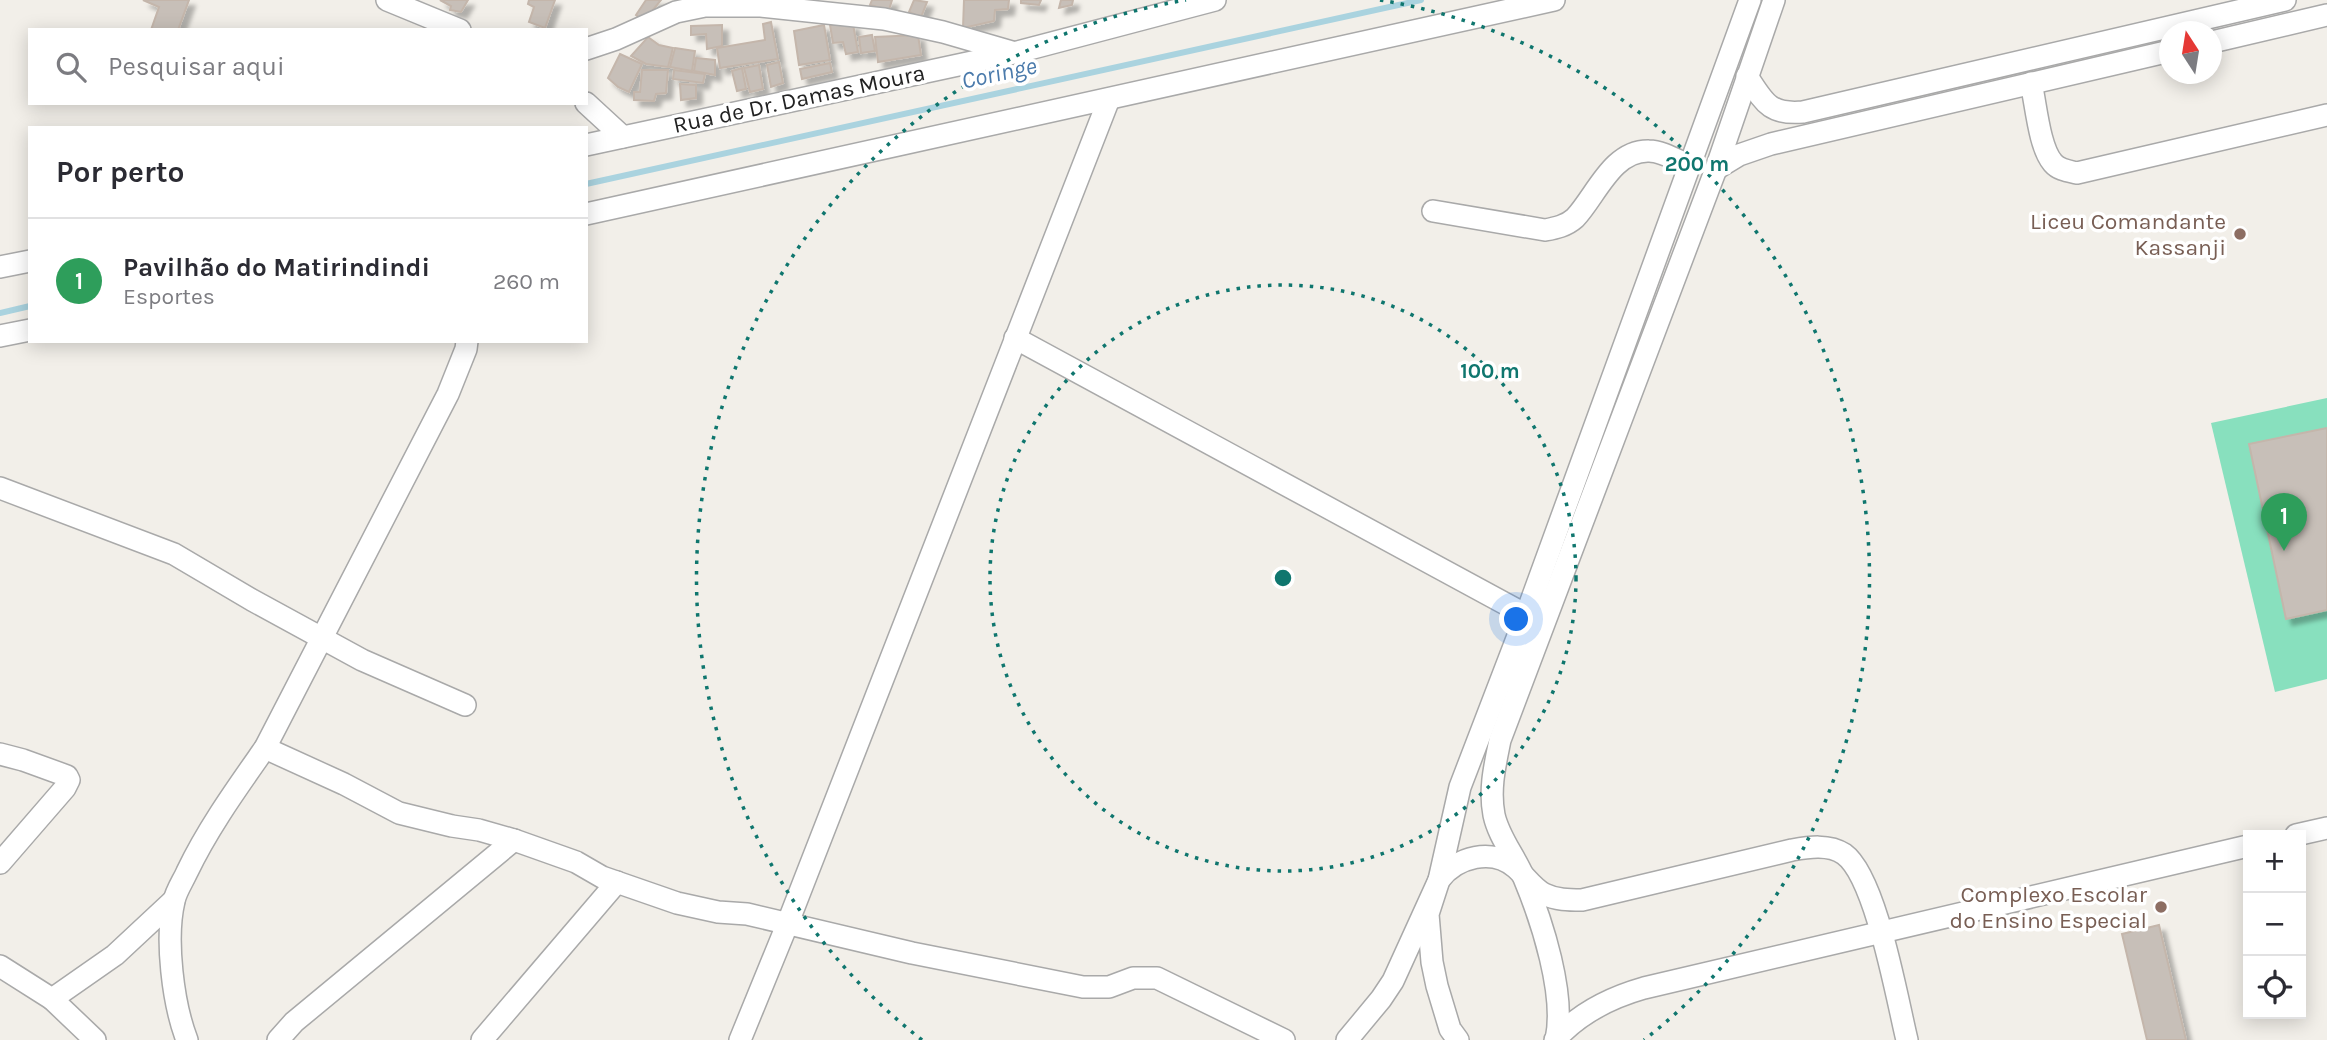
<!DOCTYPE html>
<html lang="pt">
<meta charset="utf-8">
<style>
:root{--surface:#fff;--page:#f2f2f3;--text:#2b2b33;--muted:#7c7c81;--line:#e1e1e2;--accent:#db2777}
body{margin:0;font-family:Karla,sans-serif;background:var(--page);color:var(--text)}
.controls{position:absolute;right:21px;bottom:21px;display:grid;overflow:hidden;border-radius:0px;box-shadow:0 4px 18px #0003}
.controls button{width:63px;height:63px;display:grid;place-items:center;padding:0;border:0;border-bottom:2px solid var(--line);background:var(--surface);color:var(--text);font:35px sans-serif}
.compass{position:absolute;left:2159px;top:21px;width:63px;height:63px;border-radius:50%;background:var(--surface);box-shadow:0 4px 18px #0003;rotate:348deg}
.you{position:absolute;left:1517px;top:620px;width:24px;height:24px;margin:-18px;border:5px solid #fff;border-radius:50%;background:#1a73e8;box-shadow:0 0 0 10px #1a73e833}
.badge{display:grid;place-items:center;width:46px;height:46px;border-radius:50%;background:var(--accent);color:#fff;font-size:23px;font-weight:700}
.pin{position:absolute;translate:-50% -58px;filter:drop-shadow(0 2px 4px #0008)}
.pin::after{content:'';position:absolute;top:37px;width:24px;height:21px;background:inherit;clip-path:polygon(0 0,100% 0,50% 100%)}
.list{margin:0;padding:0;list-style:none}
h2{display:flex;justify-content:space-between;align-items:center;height:91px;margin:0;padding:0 28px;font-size:30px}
h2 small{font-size:23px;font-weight:400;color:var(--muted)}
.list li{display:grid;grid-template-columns:46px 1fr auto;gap:21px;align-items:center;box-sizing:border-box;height:126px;padding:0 28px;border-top:2px solid var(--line)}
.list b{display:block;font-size:26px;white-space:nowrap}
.list p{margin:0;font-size:23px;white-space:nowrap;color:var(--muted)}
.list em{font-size:23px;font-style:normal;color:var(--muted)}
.icon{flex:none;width:38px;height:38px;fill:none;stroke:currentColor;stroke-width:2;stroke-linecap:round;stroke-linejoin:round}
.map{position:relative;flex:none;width:2327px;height:1040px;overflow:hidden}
.search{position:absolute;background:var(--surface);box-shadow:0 4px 18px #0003;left:28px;top:28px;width:560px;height:77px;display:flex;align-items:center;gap:18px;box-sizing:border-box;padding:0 24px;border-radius:0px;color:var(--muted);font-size:26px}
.panel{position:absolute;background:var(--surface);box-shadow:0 4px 18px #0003;left:28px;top:126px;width:560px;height:217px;border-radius:0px}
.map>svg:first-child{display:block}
.pitch{fill:#88e0be}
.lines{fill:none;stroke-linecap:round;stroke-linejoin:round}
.stream{stroke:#aad3df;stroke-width:6}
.building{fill:#c7bfb8;stroke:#c4b6ab;stroke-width:2;filter:url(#shadow)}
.minor-casing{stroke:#a9a9a9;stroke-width:24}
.minor{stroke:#fff;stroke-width:21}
.ring{fill:none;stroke:#0f766e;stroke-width:3.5;stroke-dasharray:3.5 7}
.education-dot{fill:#8d6e63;stroke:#fff;stroke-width:2.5}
.labels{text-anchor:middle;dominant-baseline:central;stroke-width:7;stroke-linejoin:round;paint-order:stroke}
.street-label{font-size:23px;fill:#222;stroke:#fff}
.education-label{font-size:23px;fill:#785e54;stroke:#fff;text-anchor:end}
.water-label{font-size:24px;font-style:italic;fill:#4a7aab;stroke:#fff}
.centre{fill:#0f766e;stroke:#fff;stroke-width:3.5}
.ring-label{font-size:21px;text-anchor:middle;font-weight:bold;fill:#0f766e;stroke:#fff;stroke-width:7;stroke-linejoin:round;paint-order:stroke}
</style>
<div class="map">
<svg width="2327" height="1040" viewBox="0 0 2327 1040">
<defs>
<filter id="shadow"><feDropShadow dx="6" dy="6" stdDeviation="2" flood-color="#0004"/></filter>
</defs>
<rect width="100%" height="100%" fill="#f2efe9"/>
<path class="pitch" d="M2327,398V679L2275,692L2211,423Z"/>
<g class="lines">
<g class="stream">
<path d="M586,184L1421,0"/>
<path d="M0,313L30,306"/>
</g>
</g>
<g class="building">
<path d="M143,0H189L178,30H151L159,7Z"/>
<path d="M440,0H468L461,12L450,10L451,6Z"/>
<path d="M529,0H555L545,28L529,22L534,7L528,4Z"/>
<path d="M646,0H661L644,21L636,15Z"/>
<path d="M872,0H892L889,10L870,5Z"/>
<path d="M914,0L927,2L921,17L909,12Z"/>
<path d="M964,0H1009L1008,9L995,10L994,21L963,28Z"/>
<path d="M1021,0H1041L1039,5L1021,3Z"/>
<path d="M1061,0H1073L1072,5L1059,8Z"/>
<path d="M771,22L778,59L720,68L717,48L765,40L763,24Z"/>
<path d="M853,24L858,52L846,54L843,42L833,43L830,25Z"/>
<path d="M722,25V46L707,49L706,34L691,35V26Z"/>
<path d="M824,25L830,60L799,65L794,31Z"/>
<path d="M872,35L875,51L861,53L859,37Z"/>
<path d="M918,35L921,55L878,62L875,37Z"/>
<path d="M648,37L659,45L673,48L668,67L646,64L631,56Z"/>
<path d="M675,48L695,51L692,71L670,67Z"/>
<path d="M620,54L642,64L629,92L618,87L608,78Z"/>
<path d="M696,58L715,60V75L694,71Z"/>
<path d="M779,62L783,83L771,87L767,65Z"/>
<path d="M830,63L832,72L802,79L800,69Z"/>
<path d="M759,65L763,89L750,92L744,68Z"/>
<path d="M742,68L746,89L737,91L732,71Z"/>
<path d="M642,70H668L666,93L656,94L654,101L634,100V92H640Z"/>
<path d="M674,70L705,74L703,83L673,79Z"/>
<path d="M680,84L696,85V98L681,100Z"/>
<path d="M2327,428V610L2286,619L2249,444Z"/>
<path d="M2159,925L2186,1040H2147L2122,934Z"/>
</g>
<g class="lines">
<defs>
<g id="minor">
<path d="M387,0L460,30"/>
<path d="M2212,42L2327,15"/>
<path d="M586,49L616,39L676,12L705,6H761L884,19L943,32L1012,52"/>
<path d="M1747,76C1764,102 1769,115 1803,112L2285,0"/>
<path d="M2031,83C2036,104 2039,147 2053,163C2059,170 2068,171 2077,173L2327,115"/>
<path d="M586,103L623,137"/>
<path d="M586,145L1014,53L1215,0"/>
<path d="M1716,169L1739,155L1771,144L2170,51"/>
<path d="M1433,211L1545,230C1556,228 1566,226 1575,218C1596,196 1612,150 1649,151C1662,151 1678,161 1690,166"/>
<path d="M586,214L1554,0"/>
<path d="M0,267L30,261"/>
<path d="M0,336L30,330"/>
<path d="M1015,338L1526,615"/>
<path d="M0,488L174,554L252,600L362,660L465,705"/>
<path d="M265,748L344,784L399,813L452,826L479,830L514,840L576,862L602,877L677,903L718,912L747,914L912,953L1083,987H1109L1133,978H1157L1284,1040"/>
<path d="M0,754L23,760L67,776L69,780L65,788L0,863"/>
<path d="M2296,835L2327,828"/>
<path d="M0,966L52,999L115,955L174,900"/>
<path d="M52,999L95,1040"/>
<path d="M187,1040C173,1004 165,939 174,901C176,891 183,881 187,872C208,828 237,788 265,748L448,394L466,349L467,341"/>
<path d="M278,1040L294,1022L514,840"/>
<path d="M482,1040L617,882"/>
<path d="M740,1040L787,925L1109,99"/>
<path d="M1347,1040L1381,999L1393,981L1439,880C1456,857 1493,847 1516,868C1525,876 1533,888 1544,894C1556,900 1569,900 1582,900L1792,850C1809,847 1829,844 1844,854C1876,877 1897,999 1907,1040"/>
<path d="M1458,1040L1450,1029L1437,986L1432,962L1428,914L1439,880L1460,787L1526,615L1750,0"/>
<path d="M1555,1040C1579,1013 1609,998 1644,988L2248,846"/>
<path d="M1556,1040C1566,995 1542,921 1524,878C1515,856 1499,838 1494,815C1489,789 1495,765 1500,740L1716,169L1774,0"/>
</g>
</defs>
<use href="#minor" class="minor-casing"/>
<use href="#minor" class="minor"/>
</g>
<g class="ring">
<circle cx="1283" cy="578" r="293"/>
<path d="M922 1040A586 586 0 0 1 1186 0M1380 0A586 586 0 0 1 1644 1040"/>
</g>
<g class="education-dot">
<circle cx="2240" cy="234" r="7"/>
<circle cx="2161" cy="907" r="7"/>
</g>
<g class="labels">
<g class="street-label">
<text transform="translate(799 99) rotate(-12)">Rua de Dr. Damas Moura</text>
</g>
<g class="education-label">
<text x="2226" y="221">Liceu Comandante<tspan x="2226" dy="26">Kassanji</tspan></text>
<text x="2147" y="894">Complexo Escolar<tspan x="2147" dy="26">do Ensino Especial</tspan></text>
</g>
<g class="water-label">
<text transform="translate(999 73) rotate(-12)">Coringe</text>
</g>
</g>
<circle cx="1283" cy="578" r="10" class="centre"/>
<g class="ring-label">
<text x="1697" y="171">200 m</text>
<text x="1490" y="378">100 m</text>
</g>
</svg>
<div class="controls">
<button>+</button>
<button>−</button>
<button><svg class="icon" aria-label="locate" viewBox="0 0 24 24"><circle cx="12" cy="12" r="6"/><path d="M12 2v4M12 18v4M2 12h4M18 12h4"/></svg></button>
</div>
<svg class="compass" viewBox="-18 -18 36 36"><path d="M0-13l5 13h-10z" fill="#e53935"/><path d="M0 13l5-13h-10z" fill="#7c7c81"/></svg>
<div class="you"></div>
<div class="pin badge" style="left:2284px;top:551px;background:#2e9e5b">1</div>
<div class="search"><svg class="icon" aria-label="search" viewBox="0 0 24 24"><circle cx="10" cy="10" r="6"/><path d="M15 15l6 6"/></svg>Pesquisar aqui</div>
<section class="panel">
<h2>Por perto<small></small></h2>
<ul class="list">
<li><span class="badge" style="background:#2e9e5b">1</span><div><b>Pavilhão do Matirindindi</b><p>Esportes</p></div><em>260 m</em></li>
</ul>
</section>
</div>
